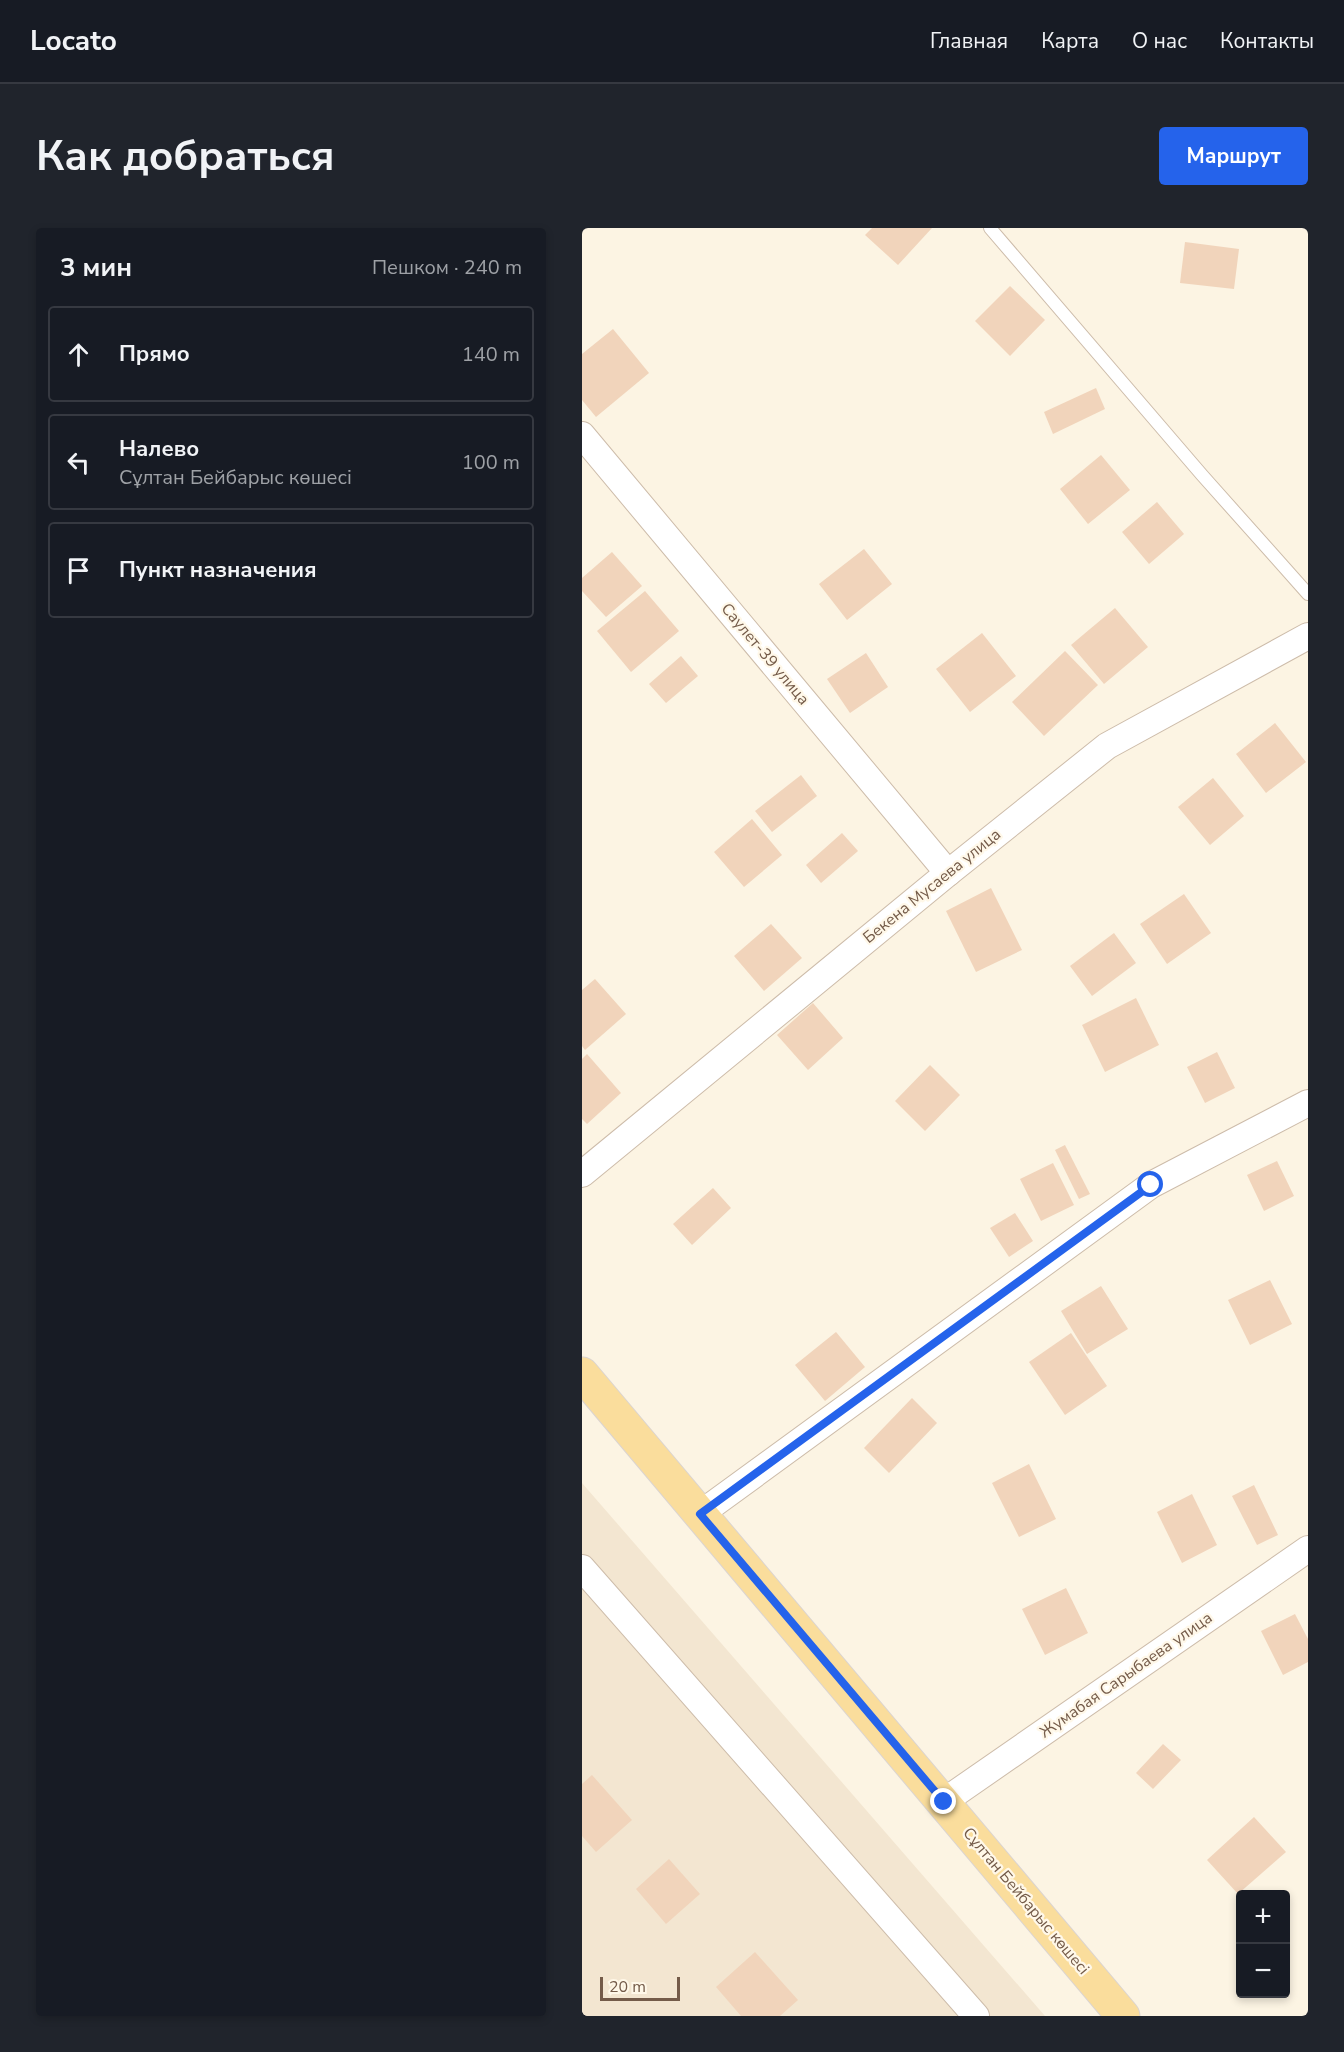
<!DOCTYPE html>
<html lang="ru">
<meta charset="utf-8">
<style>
:root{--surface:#171b24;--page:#20242c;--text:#f1f3f6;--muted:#9ea1a6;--line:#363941;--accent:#2563eb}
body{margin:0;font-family:"Nunito Sans",sans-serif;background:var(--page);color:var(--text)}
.controls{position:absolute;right:18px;bottom:18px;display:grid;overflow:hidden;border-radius:6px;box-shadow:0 3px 9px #0003}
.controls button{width:54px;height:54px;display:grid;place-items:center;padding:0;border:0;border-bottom:2px solid var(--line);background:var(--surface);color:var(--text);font:30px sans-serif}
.scale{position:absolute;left:18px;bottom:15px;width:80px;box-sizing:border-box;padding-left:6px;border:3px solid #745b49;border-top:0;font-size:16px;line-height:21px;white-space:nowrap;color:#745b49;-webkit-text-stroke:4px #fff8e9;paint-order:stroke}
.stop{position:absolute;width:18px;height:18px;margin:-14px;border:4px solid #2563eb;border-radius:50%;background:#fff}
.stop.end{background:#2563eb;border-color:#fff;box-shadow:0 2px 6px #0008}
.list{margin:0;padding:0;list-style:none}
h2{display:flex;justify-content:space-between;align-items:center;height:78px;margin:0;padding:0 24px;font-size:26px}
h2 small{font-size:20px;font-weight:400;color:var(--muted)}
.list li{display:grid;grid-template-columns:39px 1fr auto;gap:18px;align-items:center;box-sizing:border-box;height:96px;margin:0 12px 12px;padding:0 12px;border:2px solid var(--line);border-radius:6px}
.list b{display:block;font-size:22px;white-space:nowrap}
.list p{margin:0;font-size:20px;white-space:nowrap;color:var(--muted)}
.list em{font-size:20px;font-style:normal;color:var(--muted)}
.icon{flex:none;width:33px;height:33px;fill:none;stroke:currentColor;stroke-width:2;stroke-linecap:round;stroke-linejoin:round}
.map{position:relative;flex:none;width:726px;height:1788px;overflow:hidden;border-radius:6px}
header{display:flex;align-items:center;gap:36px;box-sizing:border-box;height:84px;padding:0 30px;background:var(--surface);border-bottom:2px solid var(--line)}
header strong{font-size:28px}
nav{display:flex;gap:33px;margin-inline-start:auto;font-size:21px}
.intro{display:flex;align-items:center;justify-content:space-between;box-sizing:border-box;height:144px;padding:0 36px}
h1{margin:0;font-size:42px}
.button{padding:15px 27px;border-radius:6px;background:var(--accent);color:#fff;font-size:21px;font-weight:700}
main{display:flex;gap:36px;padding:0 36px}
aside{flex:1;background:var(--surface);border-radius:6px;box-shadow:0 3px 9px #0003}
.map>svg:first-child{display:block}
.residential{fill:#f3e6d1}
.building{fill:#f1d4bb}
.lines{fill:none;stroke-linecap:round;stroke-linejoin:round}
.service-casing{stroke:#cdbcaa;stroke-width:14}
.minor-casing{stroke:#cdbcaa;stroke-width:28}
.primary-casing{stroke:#dbd4d0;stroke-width:35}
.service{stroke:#fff;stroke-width:12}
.minor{stroke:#fff;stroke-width:26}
.primary{stroke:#fadd9c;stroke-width:33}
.route{stroke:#2563eb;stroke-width:8}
.labels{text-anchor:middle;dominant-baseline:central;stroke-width:4.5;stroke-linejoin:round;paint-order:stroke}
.street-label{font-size:16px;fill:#745b49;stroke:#fff8e9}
</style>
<header>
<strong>Locato</strong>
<nav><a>Главная</a><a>Карта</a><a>О нас</a><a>Контакты</a></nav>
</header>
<div class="intro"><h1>Как добраться</h1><a class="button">Маршрут</a></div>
<main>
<aside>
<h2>3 мин<small>Пешком · 240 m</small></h2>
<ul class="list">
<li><svg class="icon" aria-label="ahead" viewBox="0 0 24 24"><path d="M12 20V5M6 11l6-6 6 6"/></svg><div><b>Прямо</b></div><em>140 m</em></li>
<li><svg class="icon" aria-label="left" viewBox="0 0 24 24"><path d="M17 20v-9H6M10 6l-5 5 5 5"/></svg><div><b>Налево</b><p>Сұлтан Бейбарыс көшесі</p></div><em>100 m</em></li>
<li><svg class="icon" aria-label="arrive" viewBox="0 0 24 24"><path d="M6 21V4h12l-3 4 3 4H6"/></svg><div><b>Пункт назначения</b></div></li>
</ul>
</aside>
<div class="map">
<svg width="726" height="1788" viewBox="0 0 726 1788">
<rect width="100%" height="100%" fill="#fcf4e3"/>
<path class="residential" d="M0,1255L463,1788H0Z"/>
<g class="building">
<path d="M290,0H350L316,37L283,7Z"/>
<path d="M603,14L657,21L652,61L598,55Z"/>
<path d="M428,58L463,92L428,128L393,93Z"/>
<path d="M31,101L67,145L14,189L0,172V126Z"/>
<path d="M514,160L523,181L471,206L462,184Z"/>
<path d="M519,227L548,262L506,296L478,261Z"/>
<path d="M575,274L602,306L567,336L540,304Z"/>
<path d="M282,321L310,356L265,392L237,356Z"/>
<path d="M30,324L60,358L24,389L0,363V350Z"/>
<path d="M63,363L97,403L49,444L15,403Z"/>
<path d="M533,380L566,419L522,456L489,417Z"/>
<path d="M400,405L434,448L388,484L354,441Z"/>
<path d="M483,423L516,457L462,508L430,474Z"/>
<path d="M284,425L306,459L268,485L245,451Z"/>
<path d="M99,428L116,448L84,475L67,456Z"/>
<path d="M693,495L724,534L684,565L654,526Z"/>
<path d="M219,547L235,568L190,604L173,583Z"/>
<path d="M631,550L662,588L628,617L596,579Z"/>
<path d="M170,591L200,627L162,659L132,624Z"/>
<path d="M260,605L276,623L239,655L224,637Z"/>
<path d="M409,660L440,722L394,744L364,683Z"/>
<path d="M602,666L629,705L585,736L558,696Z"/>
<path d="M189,696L220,730L182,763L152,728Z"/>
<path d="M532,705L554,735L510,768L488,738Z"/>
<path d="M13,751L44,786L3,822L0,818V762Z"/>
<path d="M554,770L577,817L523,844L500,797Z"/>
<path d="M231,775L261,810L226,842L195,807Z"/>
<path d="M635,824L653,860L623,875L605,839Z"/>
<path d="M5,826L39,865L5,896L0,891V831Z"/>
<path d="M348,837L378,867L343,903L313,873Z"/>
<path d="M483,917L508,966L497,971L473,922Z"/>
<path d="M695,933L712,968L682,983L665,947Z"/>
<path d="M471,935L492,977L459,993L438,951Z"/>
<path d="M131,960L149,980L110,1017L91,996Z"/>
<path d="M433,985L451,1013L427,1029L408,1000Z"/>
<path d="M688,1052L710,1096L668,1117L646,1072Z"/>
<path d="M519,1058L546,1101L505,1126L479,1083Z"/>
<path d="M254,1104L283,1139L243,1173L213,1137Z"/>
<path d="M489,1105L525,1158L483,1187L447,1134Z"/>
<path d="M330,1170L355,1195L307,1245L282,1220Z"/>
<path d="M447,1236L474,1291L437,1309L410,1255Z"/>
<path d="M672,1257L696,1307L675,1317L650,1268Z"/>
<path d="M610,1266L635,1317L600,1335L575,1284Z"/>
<path d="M484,1360L506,1405L463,1427L440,1381Z"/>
<path d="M713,1386L726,1411V1434L701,1447L679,1403Z"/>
<path d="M581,1516L599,1532L571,1561L554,1545Z"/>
<path d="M10,1547L50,1592L14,1624L0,1608V1556Z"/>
<path d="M672,1589L704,1624L656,1666L625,1632Z"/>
<path d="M87,1631L118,1666L84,1696L54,1661Z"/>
<path d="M173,1724L216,1772L198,1788H159L134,1759Z"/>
</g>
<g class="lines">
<defs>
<path id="service" d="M408,0L620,247L726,366"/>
<g id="minor">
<path d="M0,207L366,645"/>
<path d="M0,946L366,645L525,518L726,408"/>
<path d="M118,1286L569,957L726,875"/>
<path d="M0,1340L394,1788"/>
<path d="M361,1574L726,1321"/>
</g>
<path id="primary" d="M0,1146L541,1788"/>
</defs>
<use href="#service" class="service-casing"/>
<use href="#minor" class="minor-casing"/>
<use href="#primary" class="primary-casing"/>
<use href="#service" class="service"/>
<use href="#minor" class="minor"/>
<use href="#primary" class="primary"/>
</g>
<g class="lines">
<path class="route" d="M362,1574L118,1286L569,957"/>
</g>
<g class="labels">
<g class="street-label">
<text transform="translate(183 426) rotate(50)">Саулет-39 улица</text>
<text transform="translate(350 658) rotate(-39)">Бекена Мусаева улица</text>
<text transform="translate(544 1447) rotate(-35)">Жумабая Сарыбаева улица</text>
<text transform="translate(444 1673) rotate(50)">Сұлтан Бейбарыс көшесі</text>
</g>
</g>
</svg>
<div class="controls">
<button>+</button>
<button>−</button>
</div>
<div class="scale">20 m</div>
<div class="stop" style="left:569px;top:957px"></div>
<div class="stop end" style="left:362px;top:1574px"></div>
</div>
</main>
